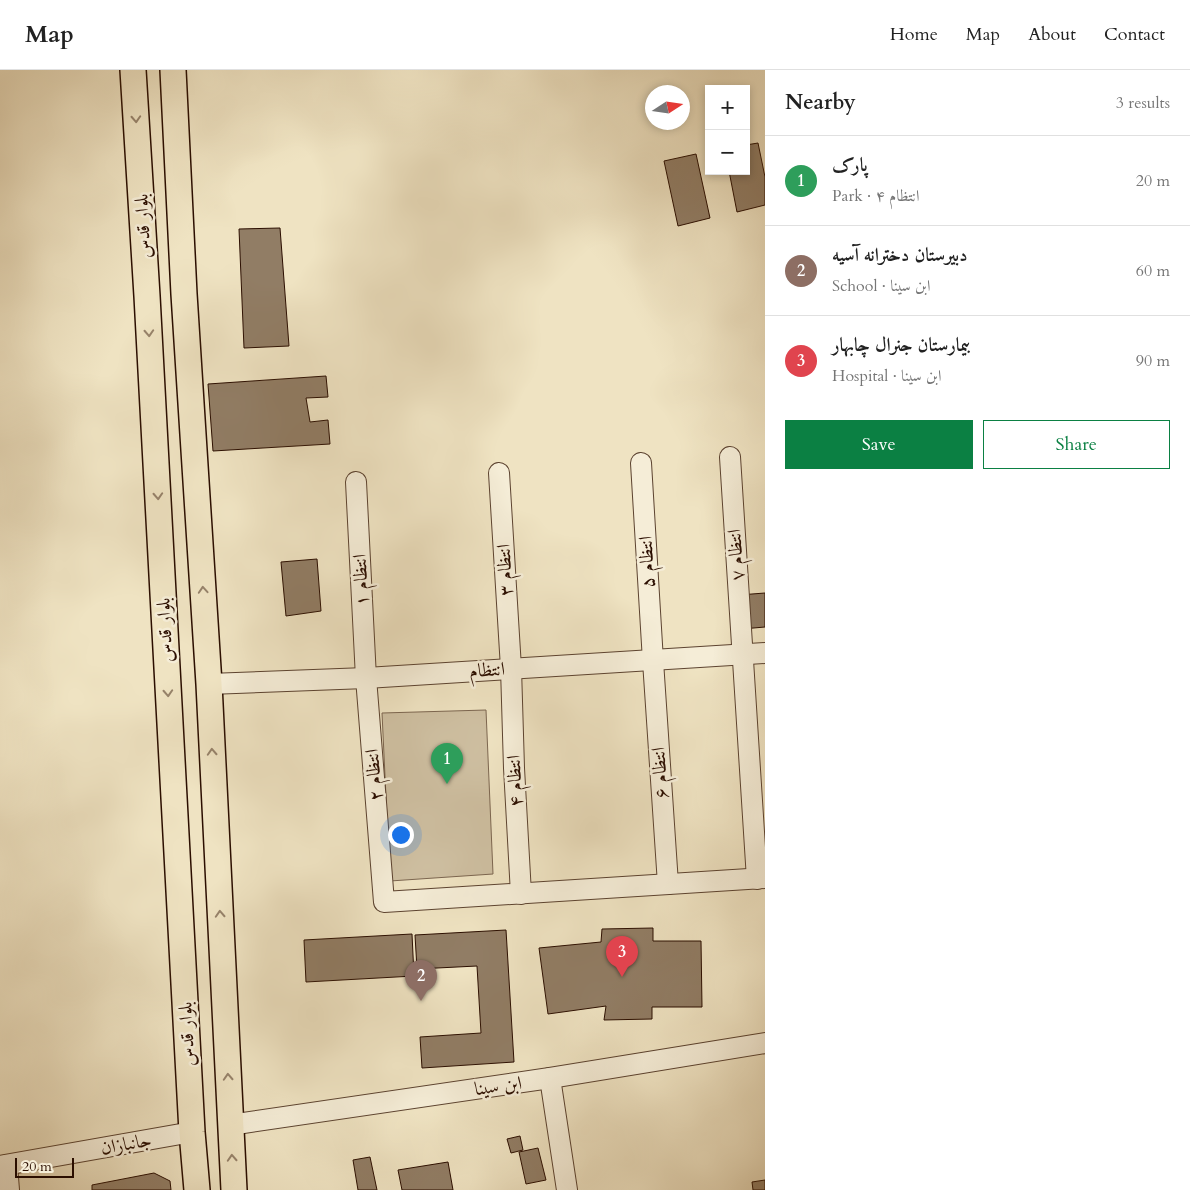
<!DOCTYPE html>
<meta charset="utf-8">
<style>
:root{--surface:#fff;--page:#f6f6f6;--text:#222;--muted:#767676;--line:#e0e0e0;--accent:#0b8043}
body{margin:0;font-family:Cardo,Amiri,serif;background:var(--page);color:var(--text)}
.controls{position:absolute;right:15px;top:15px;display:grid;overflow:hidden;border-radius:0px;box-shadow:0 2px 8px #0003}
.controls button{width:45px;height:45px;display:grid;place-items:center;padding:0;border:0;border-bottom:1px solid var(--line);background:var(--surface);color:var(--text);font:25px sans-serif}
.compass{position:absolute;left:645px;top:15px;width:45px;height:45px;border-radius:50%;background:var(--surface);box-shadow:0 2px 8px #0003;rotate:78deg}
.scale{position:absolute;left:15px;bottom:12px;width:59px;box-sizing:border-box;padding-left:5px;border:2px solid #2b0e00;border-top:0;font-size:14px;line-height:18px;white-space:nowrap;color:#2b0e00;-webkit-text-stroke:4px #f5edd7;paint-order:stroke}
.you{position:absolute;left:400px;top:764px;width:18px;height:18px;margin:-12px;border:4px solid #fff;border-radius:50%;background:#1a73e8;box-shadow:0 0 0 8px #1a73e833}
.badge{display:grid;place-items:center;width:32px;height:32px;border-radius:50%;background:var(--accent);color:#fff;font-size:16px;font-weight:700}
.pin{position:absolute;translate:-50% -41px;filter:drop-shadow(0 1px 2px #0008)}
.pin::after{content:'';position:absolute;top:26px;width:18px;height:15px;background:inherit;clip-path:polygon(0 0,100% 0,50% 100%)}
.list{margin:0;padding:0;list-style:none}
h2{display:flex;justify-content:space-between;align-items:center;height:65px;margin:0;padding:0 20px;font-size:21px}
h2 small{font-size:16px;font-weight:400;color:var(--muted)}
.list li{display:grid;grid-template-columns:32px 1fr auto;gap:15px;align-items:center;box-sizing:border-box;height:90px;padding:0 20px;border-top:1px solid var(--line)}
.list b{display:block;font-size:19px;white-space:nowrap}
.list p{margin:0;font-size:16px;white-space:nowrap;color:var(--muted)}
.list em{font-size:16px;font-style:normal;color:var(--muted)}
.actions{display:flex;gap:10px;padding:15px 20px}
.actions a{flex:1;padding:11px 0;border:1px solid var(--accent);border-radius:0px;text-align:center;font-size:18px;color:var(--accent)}
.actions .main{background:var(--accent);color:#fff}
.map{position:relative;flex:none;width:765px;height:1120px;overflow:hidden}
header{display:flex;align-items:center;gap:30px;box-sizing:border-box;height:70px;padding:0 25px;background:var(--surface);border-bottom:1px solid var(--line)}
header strong{font-size:24px}
nav{display:flex;gap:28px;margin-inline-start:auto;font-size:18px}
main{display:flex}
aside{flex:1;background:var(--surface)}
.map>svg:first-child{display:block}
.green{fill:#cebfa1;stroke:#7c6650}
.building{fill:#917d65;stroke:#2b0e00}
.lines{fill:none;stroke-linecap:round;stroke-linejoin:round}
.minor-casing{stroke:#5c4330;stroke-width:22}
.major-casing{stroke:#2b0e00;stroke-width:28}
.minor{stroke:#f5edd7;stroke-width:20}
.major{stroke:#efe3c2;stroke-width:25}
.oneway{stroke:#97836b}
.labels{text-anchor:middle;dominant-baseline:central;stroke-width:5;stroke-linejoin:round;paint-order:stroke}
.street-label{font-size:19px;fill:#2b0e00;stroke:#f5edd7}
</style>
<header>
<strong>Map</strong>
<nav><a>Home</a><a>Map</a><a>About</a><a>Contact</a></nav>
</header>
<main>
<div class="map">
<svg width="765" height="1120" viewBox="0 0 765 1120">
<rect width="100%" height="100%" fill="#efe3c2"/>
<filter id="stains"><feTurbulence type="fractalNoise" baseFrequency=".004" numOctaves="4"/><feColorMatrix values="0 0 0 0 .2 0 0 0 0 .09 0 0 0 0 .02 0 0 0 .5 -.17"/></filter>
<radialGradient id="worn" r=".72"><stop offset=".6" stop-color="#630" stop-opacity="0"/><stop offset="1" stop-color="#630" stop-opacity=".3"/></radialGradient>
<path class="green" d="M486,640L493,804L390,811L382,643Z"/>
<g class="building">
<path d="M758,73L765,107V135L737,142L729,101H746V75Z"/>
<path d="M696,84L710,148L678,156L664,91Z"/>
<path d="M280,158L289,276L244,278L239,159Z"/>
<path d="M326,306L328,327L306,328L310,352L328,350L330,374L213,381L208,314Z"/>
<path d="M317,489L321,541L286,546L281,492Z"/>
<path d="M765,523V557L742,559L739,525Z"/>
<path d="M653,858V871H701L702,937H652V949L604,950L606,936L548,944L539,878L601,872L602,859Z"/>
<path d="M506,860L514,992L422,998L420,967L481,963L477,896L417,899L415,865Z"/>
<path d="M412,864L414,906L306,912L304,870Z"/>
<path d="M520,1066L523,1080L511,1083L507,1069Z"/>
<path d="M538,1078L546,1110L526,1114L519,1082Z"/>
<path d="M370,1087L377,1120H358L353,1090Z"/>
<path d="M448,1092L453,1120H402L398,1100Z"/>
<path d="M154,1103L170,1111L171,1120H92V1115Z"/>
<path d="M765,1110V1120H753L752,1112Z"/>
</g>
<g class="lines">
<defs>
<g id="minor">
<path d="M730,387L757,809"/>
<path d="M641,393L653,591L668,814"/>
<path d="M499,403L511,598L514,698L521,824"/>
<path d="M356,412L366,608L384,832L765,808"/>
<path d="M209,614L366,608L765,583"/>
<path d="M550,1008L567,1120"/>
<path d="M230,1055L550,1008L765,973"/>
<path d="M7,1095L9,1120"/>
<path d="M0,1096L192,1062"/>
</g>
<g id="major">
<path d="M133,0L147,226L192,1062L197,1120"/>
<path d="M173,0L184,224L209,614L234,1120"/>
</g>
</defs>
<use href="#minor" class="minor-casing"/>
<use href="#major" class="major-casing"/>
<use href="#minor" class="minor"/>
<use href="#major" class="major"/>
</g>
<defs><path id="oneway-chevron" d="M-2-3.5L2.5 0L-2 3.5" fill="none" stroke-width="1.6" stroke-linecap="round" stroke-linejoin="round" transform="scale(1.25)"/></defs>
<g class="oneway">
<use href="#oneway-chevron" transform="translate(136 49) rotate(87)"/>
<use href="#oneway-chevron" transform="translate(149 263) rotate(87)"/>
<use href="#oneway-chevron" transform="translate(158 426) rotate(87)"/>
<use href="#oneway-chevron" transform="translate(203 520) rotate(-94)"/>
<use href="#oneway-chevron" transform="translate(168 623) rotate(87)"/>
<use href="#oneway-chevron" transform="translate(212 682) rotate(-93)"/>
<use href="#oneway-chevron" transform="translate(220 844) rotate(-93)"/>
<use href="#oneway-chevron" transform="translate(228 1007) rotate(-93)"/>
<use href="#oneway-chevron" transform="translate(232 1088) rotate(-93)"/>
</g>
<g class="labels">
<g class="street-label">
<text transform="translate(143 156) rotate(-93)">بلوار قدس</text>
<text transform="translate(736 485) rotate(-94)">انتظام ۷</text>
<text transform="translate(647 492) rotate(-93)">انتظام ۵</text>
<text transform="translate(505 500) rotate(-93)">انتظام ۳</text>
<text transform="translate(361 510) rotate(-93)">انتظام ۱</text>
<text transform="translate(165 560) rotate(-93)">بلوار قدس</text>
<text transform="translate(487 600) rotate(-4)">انتظام</text>
<text transform="translate(660 703) rotate(-94)">انتظام ۶</text>
<text transform="translate(374 705) rotate(-95)">انتظام ۲</text>
<text transform="translate(515 711) rotate(-93)">انتظام ۴</text>
<text transform="translate(187 964) rotate(-93)">بلوار قدس</text>
<text transform="translate(498 1016) rotate(-8)">ابن سینا</text>
<text transform="translate(126 1074) rotate(-10)">جانبازان</text>
</g>
</g>
<rect width="100%" height="100%" filter="url(#stains)"/>
<rect width="100%" height="100%" fill="url(#worn)"/>
</svg>
<div class="controls">
<button>+</button>
<button>−</button>
</div>
<svg class="compass" viewBox="-18 -18 36 36"><path d="M0-13l5 13h-10z" fill="#e53935"/><path d="M0 13l5-13h-10z" fill="#767676"/></svg>
<div class="scale">20 m</div>
<div class="you"></div>
<div class="pin badge" style="left:447px;top:714px;background:#2e9e5b">1</div>
<div class="pin badge" style="left:421px;top:931px;background:#8d6e63">2</div>
<div class="pin badge" style="left:622px;top:907px;background:#e0444e">3</div>
</div>
<aside>
<h2>Nearby<small>3 results</small></h2>
<ul class="list">
<li><span class="badge" style="background:#2e9e5b">1</span><div><b>پارک</b><p>Park · انتظام ۴</p></div><em>20 m</em></li>
<li><span class="badge" style="background:#8d6e63">2</span><div><b>دبیرستان دخترانه آسیه</b><p>School · ابن سینا</p></div><em>60 m</em></li>
<li><span class="badge" style="background:#e0444e">3</span><div><b>بیمارستان جنرال چابهار</b><p>Hospital · ابن سینا</p></div><em>90 m</em></li>
</ul>
<div class="actions"><a class="main">Save</a><a>Share</a></div>
</aside>
</main>
